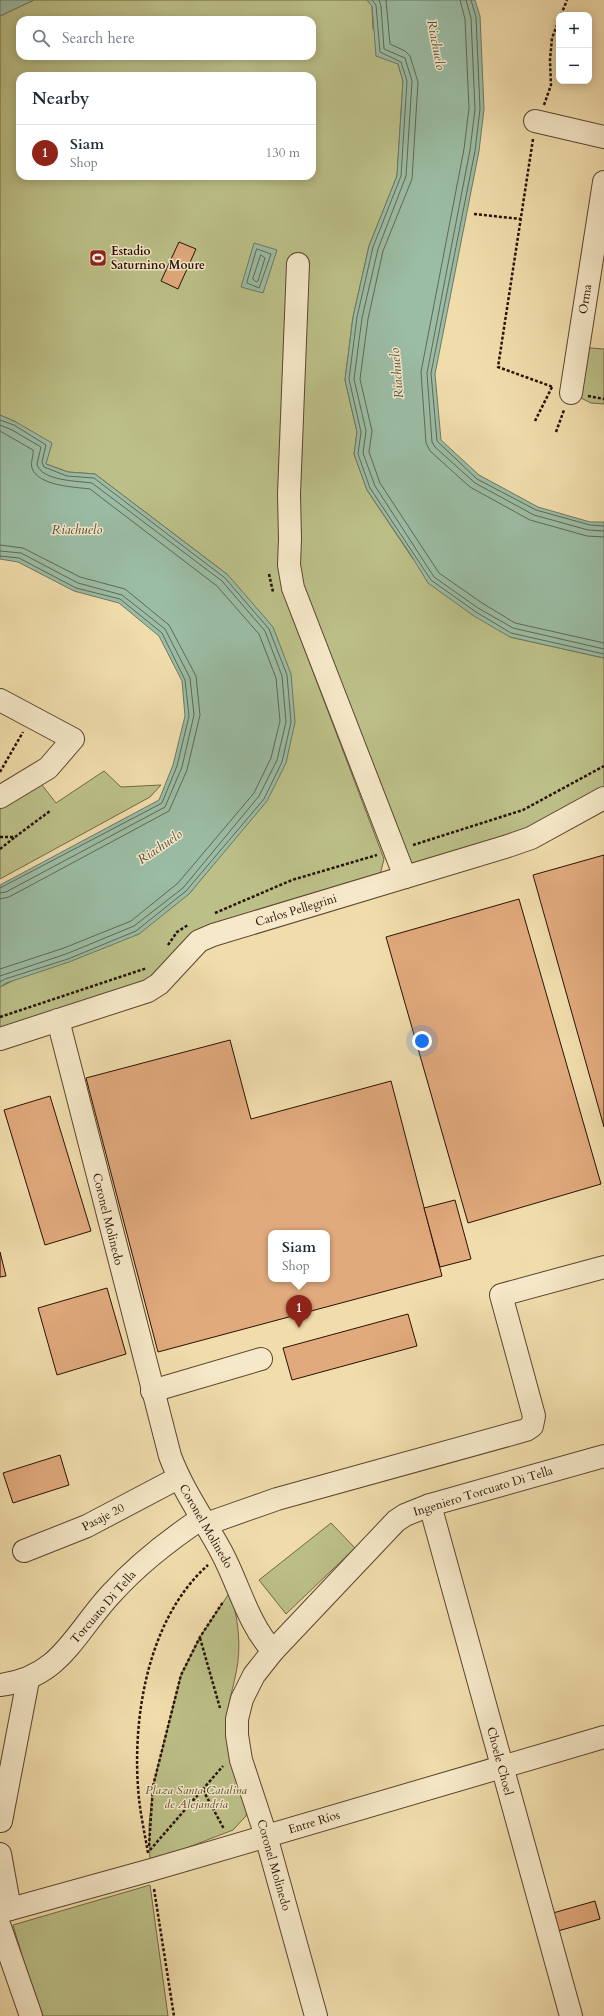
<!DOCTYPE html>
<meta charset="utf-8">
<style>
:root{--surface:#fff;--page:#f2f2f3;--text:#1f2937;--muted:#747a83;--line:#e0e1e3;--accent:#8f2418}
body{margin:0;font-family:Cardo,serif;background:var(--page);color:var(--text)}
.controls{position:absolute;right:12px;top:12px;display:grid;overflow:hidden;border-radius:8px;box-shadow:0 2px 10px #0003}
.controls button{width:36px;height:36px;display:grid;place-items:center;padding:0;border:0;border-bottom:1px solid var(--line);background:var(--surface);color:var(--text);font:20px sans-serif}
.you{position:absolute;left:422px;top:1041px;width:14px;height:14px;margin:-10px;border:3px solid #fff;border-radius:50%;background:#1a73e8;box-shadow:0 0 0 6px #1a73e833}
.badge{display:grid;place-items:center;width:26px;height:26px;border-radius:50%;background:var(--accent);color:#fff;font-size:13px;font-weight:700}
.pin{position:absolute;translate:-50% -33px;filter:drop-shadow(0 1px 2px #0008)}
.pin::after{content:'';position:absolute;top:21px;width:14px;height:12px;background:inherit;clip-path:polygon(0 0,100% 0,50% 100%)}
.popup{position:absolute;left:268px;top:1230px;width:62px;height:52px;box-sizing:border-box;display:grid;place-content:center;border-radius:8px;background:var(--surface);filter:drop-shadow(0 1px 3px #0005);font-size:13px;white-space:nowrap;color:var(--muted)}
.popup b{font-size:15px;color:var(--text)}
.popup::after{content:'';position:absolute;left:50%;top:100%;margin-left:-8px;border:8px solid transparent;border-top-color:var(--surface)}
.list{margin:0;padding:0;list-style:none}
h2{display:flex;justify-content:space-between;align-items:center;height:52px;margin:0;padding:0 16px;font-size:17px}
h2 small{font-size:13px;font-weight:400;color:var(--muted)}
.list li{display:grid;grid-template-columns:26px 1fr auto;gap:12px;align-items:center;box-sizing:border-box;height:56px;padding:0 16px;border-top:1px solid var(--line)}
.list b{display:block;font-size:15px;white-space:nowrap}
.list p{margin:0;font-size:13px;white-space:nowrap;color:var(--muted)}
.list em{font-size:13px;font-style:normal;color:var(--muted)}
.icon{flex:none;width:22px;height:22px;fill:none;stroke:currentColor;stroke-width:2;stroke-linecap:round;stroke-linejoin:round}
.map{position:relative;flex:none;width:604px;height:2016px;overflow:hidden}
.search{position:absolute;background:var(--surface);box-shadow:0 2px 10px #0003;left:16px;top:16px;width:300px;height:44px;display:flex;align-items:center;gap:10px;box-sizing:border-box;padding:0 14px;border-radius:12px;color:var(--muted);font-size:15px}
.panel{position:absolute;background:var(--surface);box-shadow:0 2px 10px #0003;left:16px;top:72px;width:300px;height:108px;border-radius:12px}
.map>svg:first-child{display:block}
.green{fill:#bcc088;stroke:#726846;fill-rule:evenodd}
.water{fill:#9bbda5;stroke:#6d7865}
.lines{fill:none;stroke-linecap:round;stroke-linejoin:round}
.shore{stroke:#626755;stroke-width:1}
.building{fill:#e1aa7d;stroke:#291105;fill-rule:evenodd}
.minor-casing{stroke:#5b442f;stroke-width:24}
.path{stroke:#291105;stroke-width:2.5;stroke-dasharray:3 2;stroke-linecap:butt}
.minor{stroke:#f6e9c9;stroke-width:22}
.labels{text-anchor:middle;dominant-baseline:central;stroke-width:3;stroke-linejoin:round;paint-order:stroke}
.poi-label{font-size:12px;font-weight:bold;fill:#291105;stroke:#f6e9c9;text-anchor:start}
.street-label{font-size:12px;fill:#291105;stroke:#f6e9c9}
.park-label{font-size:12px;font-style:italic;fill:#5c4e33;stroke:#f6e9c9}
.water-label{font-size:13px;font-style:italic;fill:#514d3d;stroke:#f6e9c9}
</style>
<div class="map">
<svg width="604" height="2016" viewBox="0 0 604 2016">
<rect width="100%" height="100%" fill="#f1ddac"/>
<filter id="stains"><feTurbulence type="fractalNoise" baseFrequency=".005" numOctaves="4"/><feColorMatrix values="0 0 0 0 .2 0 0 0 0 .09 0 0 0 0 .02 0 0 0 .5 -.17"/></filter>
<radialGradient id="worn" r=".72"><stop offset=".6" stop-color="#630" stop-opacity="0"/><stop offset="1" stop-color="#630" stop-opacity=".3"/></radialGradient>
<g class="green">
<path d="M34,0H367L372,6L373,29L398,64L403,81L397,176L369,246L353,317L345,380L357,432L354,454L367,490L413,559L510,637L604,658V789L523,832L417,867L403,855L287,603L384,859L379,879L230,923L155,980L0,1035V987L189,894L226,848L228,575L95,474L68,472L46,464L16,422L0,415V16ZM20,20H312V56H20ZM20,76H312V176H20Z"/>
<path d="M578,347L604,349V404L591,403L571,393Z"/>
<path d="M104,771L121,787L161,785L150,797L0,879V803L38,780L56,803Z"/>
<path d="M331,1523L355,1548L286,1614L259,1580Z"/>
<path d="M230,1592C238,1617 242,1646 236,1673C232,1694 224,1714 227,1736C229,1756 241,1786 247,1806L246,1816L233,1830L150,1862L149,1825L153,1786L181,1675L200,1637Z"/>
<path d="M150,1885L168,2016H40L13,1925Z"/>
</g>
<g class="water">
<path d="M0,0H34L0,16Z"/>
<path d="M367,0H475L480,16L484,109L479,151L435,374L441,440L479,475L538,507L590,522H604V658L510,637L474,616L428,583L411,555L367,490L354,454L357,432L345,380L353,317L369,246L397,176L403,81L398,64L376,56L372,6Z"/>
<path d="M254,243L277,250L263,293L241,287Z"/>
<path d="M0,415L16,422L52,443L46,464L68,472L95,474L228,575L273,627L291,674L295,722L286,763L267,801L189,894L139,934L69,962L6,983L0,987V885L159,800L173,765L185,716L182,681L159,636L119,603L74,591L18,562L0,559Z"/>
</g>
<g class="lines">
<g class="shore">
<path d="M372,0L376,5L380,52L401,62L407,81L401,176L373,247L357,317L349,379L361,432L358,454L370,488L431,580L476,612L511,633L604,654"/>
<path d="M379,0L381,6L384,49L405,58L412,81L406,176L378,249L362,318L354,379L366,431L363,453L375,486L434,577L478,608L513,628L604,649"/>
<path d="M386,0L390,44L405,51L410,56L418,82L412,179L383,251L368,319L360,379L372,431L369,452L380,483L439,573L482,603L515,623L604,643"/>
<path d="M460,0L465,19L469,108L464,149L421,372L426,443L430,451L470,487L530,520L587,536L604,537"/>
<path d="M466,0L471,18L475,109L470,150L427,373L432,442L435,447L475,483L534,515L588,530L604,531"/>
<path d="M471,0L476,17L480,109L475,151L431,373L437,441L477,479L536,510L590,525L604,526"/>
<path d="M257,249L271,254L259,288L247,283Z"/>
<path d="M261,255L265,258L258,281L256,282L253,279Z"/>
<path d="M0,420L14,425L46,445L42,462L44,467L67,476L94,478L225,578L269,629L287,675L291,722L282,762L264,799L186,891L136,931L68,959L5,979L0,982"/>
<path d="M0,425L12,430L41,447L37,464C41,481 78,481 92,483L222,581L265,631L282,676L286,722L277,760L259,796L183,888L134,926L66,954L0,976"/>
<path d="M0,431L33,450C34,456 30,462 32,468C38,486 75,487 90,489L217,586L259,634L276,678L280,721L271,758L254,793L178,883L131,921L64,948L0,969"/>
<path d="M0,545L23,548L80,577L125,589L169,625L196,676L200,715L187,770L169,811L9,897L0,899"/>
<path d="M0,551L21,553L78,583L122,595L165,629L190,678L194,715L182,767L165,807L6,892L0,893"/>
<path d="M0,556L19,558L76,588L120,599L162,633L185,680L189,716L177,766L162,803L0,888"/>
</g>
</g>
<g class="building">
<path d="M179,242L196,249L178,289L161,281Z"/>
<path d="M604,855V1127L533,875Z"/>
<path d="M519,899L601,1184L468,1223L386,937Z"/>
<path d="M230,1040L251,1119L391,1081L442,1276L158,1352L86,1078ZM271,1233H327V1279H271Z"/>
<path d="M50,1096L91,1231L45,1245L4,1110Z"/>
<path d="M455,1200L471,1259L440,1267L424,1208Z"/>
<path d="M0,1252L6,1276L0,1277Z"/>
<path d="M107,1288L126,1354L57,1375L38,1308Z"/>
<path d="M408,1314L417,1346L292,1380L283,1348Z"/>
<path d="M60,1455L69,1485L13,1503L3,1473Z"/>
<path d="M595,1901L600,1919L558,1931L553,1913Z"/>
</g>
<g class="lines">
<defs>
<g id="minor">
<path d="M535,121L604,137"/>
<path d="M298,264L289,494L290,539L289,565L293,588L405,877"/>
<path d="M571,393L604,182"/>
<path d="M0,700L73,739L48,768L0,797"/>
<path d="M58,1020L170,1456C183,1491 205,1521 222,1553C239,1585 248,1624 273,1651"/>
<path d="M0,1039L148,991L159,984L199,941L213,935L508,846L531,838L604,798"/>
<path d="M152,1391L261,1359"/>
<path d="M430,1505L571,2016"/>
<path d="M206,1524L277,1499L526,1430L532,1426L534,1416L501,1295L604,1267"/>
<path d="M24,1551L87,1526L178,1478"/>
<path d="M0,1685C60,1678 74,1634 111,1594C138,1564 169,1540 202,1518"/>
<path d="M1,1821L28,1680"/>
<path d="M0,1854L10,1909"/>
<path d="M0,1912L151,1870L604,1737"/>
<path d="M0,1927L31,2016"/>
<path d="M316,2016L266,1836L241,1760L237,1735V1719L242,1699L254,1675L273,1651L396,1521L405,1515L430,1505L604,1456"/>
</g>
</defs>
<use href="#minor" class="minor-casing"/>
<g class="path">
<path d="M561,15L567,0"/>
<path d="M544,105L551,85L550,60L552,38L559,20"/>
<path d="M533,139L498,367L553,387"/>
<path d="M474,214L521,219"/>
<path d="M588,396L604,399"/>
<path d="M535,421L552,387"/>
<path d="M556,432L564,410"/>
<path d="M269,574L273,592"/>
<path d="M0,772L23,732"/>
<path d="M0,837H15L50,811"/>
<path d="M413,845L523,810L604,766"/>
<path d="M0,849L15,837"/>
<path d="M215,913L292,880L377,855"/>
<path d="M168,945L177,932L188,925"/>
<path d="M0,1017L147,968"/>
<path d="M200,1638L220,1708"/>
<path d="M203,1790L224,1829"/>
<path d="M149,1846L153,1786L181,1675L200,1637L223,1602"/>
<path d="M150,1850L223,1766"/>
<path d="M148,1853C145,1835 141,1817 139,1799C131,1721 147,1619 208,1565"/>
<path d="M154,1889L174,2016"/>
</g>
<use href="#minor" class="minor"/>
</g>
<defs>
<symbol id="stadium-square" viewBox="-11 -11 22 22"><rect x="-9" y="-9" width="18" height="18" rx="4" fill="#8f2418" stroke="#f6e9c9"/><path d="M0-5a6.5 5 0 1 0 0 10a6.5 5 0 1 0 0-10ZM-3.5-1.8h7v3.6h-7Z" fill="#fff"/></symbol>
</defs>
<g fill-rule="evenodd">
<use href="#stadium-square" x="88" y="248" width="20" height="20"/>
</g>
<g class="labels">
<g class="poi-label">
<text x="111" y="251">Estadio<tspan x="111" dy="14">Saturnino Moure</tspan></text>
</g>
<g class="street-label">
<text transform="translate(585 299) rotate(-81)">Orma</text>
<text transform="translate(296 910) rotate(-17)">Carlos Pellegrini</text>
<text transform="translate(108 1219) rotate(76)">Coronel Molinedo</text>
<text transform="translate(483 1491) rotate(-17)">Ingeniero Torcuato Di Tella</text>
<text transform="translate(103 1517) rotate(-27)">Pasaje 20</text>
<text transform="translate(206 1526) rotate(60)">Coronel Molinedo</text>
<text transform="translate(103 1607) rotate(-49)">Torcuato Di Tella</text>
<text transform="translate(500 1761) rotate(75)">Choele Choel</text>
<text transform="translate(314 1822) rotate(-17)">Entre Ríos</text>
<text transform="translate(274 1865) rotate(74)">Coronel Molinedo</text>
</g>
<g class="park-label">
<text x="196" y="1790">Plaza Santa Catalina<tspan x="196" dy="14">de Alejandría</tspan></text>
</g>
<g class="water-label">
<text transform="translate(436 45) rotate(79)">Riachuelo</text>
<text transform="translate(397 373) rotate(-95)">Riachuelo</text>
<text x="77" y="530">Riachuelo</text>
<text transform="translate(160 847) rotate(-34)">Riachuelo</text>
</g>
</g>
<rect width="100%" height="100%" filter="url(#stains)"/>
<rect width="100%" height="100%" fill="url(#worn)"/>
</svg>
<div class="controls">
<button>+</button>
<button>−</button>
</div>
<div class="you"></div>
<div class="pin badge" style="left:299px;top:1328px">1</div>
<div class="popup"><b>Siam</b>Shop</div>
<div class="search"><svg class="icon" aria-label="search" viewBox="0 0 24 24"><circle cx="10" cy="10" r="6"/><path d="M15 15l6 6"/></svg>Search here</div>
<section class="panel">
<h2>Nearby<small></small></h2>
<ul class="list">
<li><span class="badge">1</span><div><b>Siam</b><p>Shop</p></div><em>130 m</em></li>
</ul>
</section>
</div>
